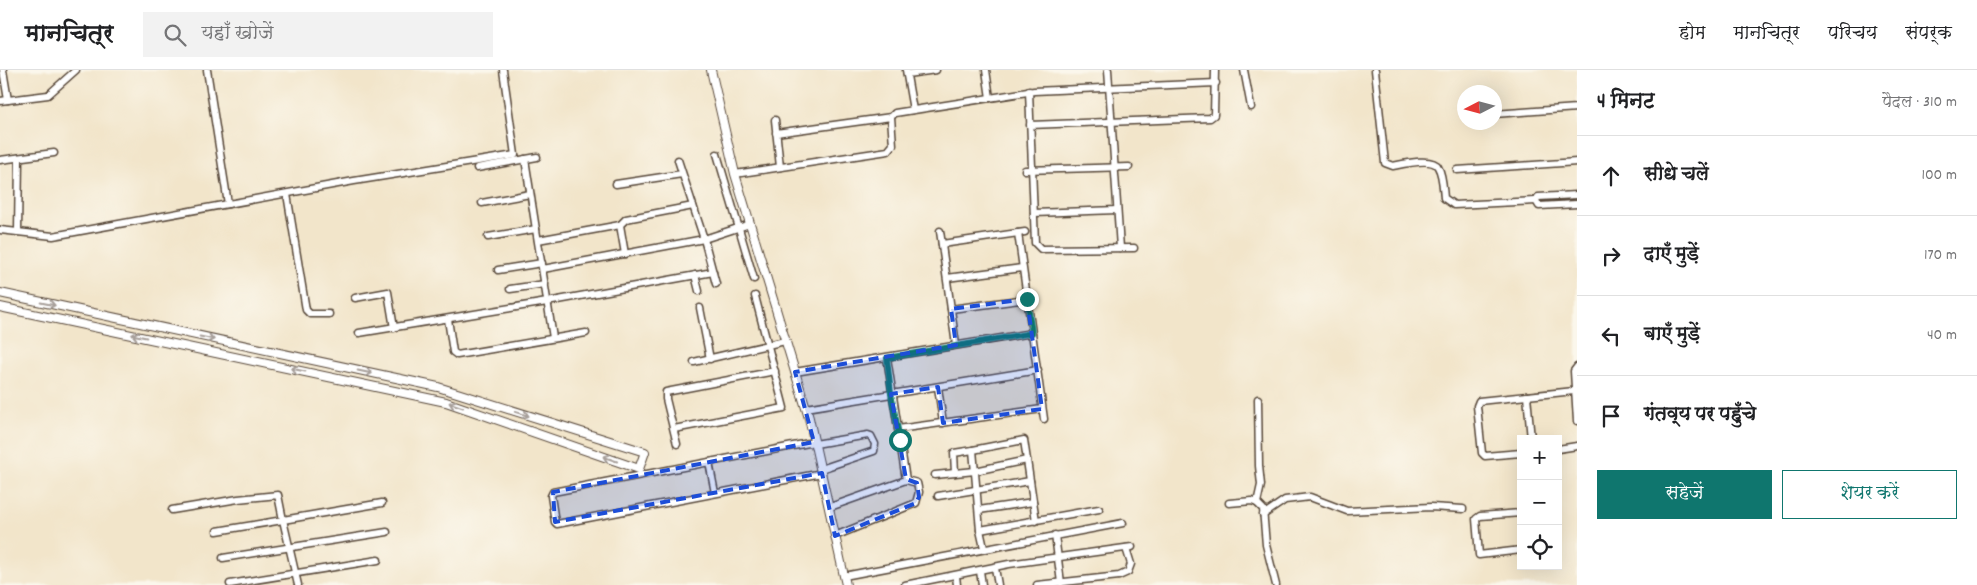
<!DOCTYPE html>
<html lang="hi">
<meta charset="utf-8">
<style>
:root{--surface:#fff;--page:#f2f2f2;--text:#202124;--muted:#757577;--line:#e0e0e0;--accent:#0f766e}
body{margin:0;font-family:Dekko,"Playpen Sans Deva",sans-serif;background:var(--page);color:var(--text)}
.controls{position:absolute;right:15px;bottom:15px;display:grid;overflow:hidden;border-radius:0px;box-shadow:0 5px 20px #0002}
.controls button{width:45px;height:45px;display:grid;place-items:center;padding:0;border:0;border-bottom:1px solid var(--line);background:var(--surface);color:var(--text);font:25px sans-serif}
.compass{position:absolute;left:1457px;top:15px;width:45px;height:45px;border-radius:50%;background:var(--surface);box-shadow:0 5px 20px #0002;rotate:264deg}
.stop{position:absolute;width:15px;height:15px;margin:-11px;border:4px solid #0f766e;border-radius:50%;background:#fff}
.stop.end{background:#0f766e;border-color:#fff;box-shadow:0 1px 5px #0008}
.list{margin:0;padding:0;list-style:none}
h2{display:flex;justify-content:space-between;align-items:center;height:65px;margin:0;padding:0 20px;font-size:21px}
h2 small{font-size:16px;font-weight:400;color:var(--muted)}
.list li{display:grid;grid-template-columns:32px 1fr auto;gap:15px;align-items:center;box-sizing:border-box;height:80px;padding:0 20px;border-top:1px solid var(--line)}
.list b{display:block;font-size:19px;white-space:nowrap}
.list em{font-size:16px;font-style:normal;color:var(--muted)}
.actions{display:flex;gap:10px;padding:15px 20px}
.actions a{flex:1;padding:11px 0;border:1px solid var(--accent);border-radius:0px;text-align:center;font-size:18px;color:var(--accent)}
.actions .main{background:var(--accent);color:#fff}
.icon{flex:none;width:28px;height:28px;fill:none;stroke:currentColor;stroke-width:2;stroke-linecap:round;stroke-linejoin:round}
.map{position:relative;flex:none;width:1577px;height:515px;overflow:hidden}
header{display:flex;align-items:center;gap:30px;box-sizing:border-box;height:70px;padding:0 25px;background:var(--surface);border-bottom:1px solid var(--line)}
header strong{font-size:24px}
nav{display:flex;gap:28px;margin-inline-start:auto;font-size:18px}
.search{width:350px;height:45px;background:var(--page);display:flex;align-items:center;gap:12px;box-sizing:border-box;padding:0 18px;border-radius:0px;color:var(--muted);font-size:19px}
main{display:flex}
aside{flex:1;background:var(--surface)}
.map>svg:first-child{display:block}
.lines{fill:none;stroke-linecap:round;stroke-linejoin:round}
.minor-casing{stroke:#564638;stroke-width:9}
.tertiary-casing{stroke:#564638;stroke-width:10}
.minor{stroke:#fff;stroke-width:6}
.tertiary{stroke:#fff;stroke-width:8}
.oneway{stroke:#a79f9a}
.route{stroke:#0f766e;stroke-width:6}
.marked{fill:#1d4ed8;fill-opacity:0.2;stroke:#1d4ed8;stroke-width:4;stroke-dasharray:10 6;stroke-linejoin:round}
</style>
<header>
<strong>मानचित्र</strong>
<div class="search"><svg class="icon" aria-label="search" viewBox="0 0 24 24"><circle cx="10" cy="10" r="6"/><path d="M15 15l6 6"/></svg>यहाँ खोजें</div>
<nav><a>होम</a><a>मानचित्र</a><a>परिचय</a><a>संपर्क</a></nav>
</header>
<main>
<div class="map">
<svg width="1577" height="515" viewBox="0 0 1577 515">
<rect width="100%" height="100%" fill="#fbf7ec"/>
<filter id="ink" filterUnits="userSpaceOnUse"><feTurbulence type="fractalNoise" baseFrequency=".02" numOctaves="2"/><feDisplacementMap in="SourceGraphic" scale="10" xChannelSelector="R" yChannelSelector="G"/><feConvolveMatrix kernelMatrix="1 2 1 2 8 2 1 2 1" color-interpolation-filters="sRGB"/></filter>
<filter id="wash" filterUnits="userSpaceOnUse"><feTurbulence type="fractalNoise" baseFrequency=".0096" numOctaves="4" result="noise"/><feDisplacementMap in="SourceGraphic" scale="20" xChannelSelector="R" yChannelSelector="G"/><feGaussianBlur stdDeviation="1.12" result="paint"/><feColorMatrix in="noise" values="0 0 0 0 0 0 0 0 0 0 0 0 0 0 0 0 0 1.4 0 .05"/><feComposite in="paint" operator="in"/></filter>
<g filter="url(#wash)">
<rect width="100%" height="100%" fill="#f2e5ca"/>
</g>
<g filter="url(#ink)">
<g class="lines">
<defs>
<g id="minor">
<path d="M3,0L8,30"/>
<path d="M207,0L228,134"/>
<path d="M906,0L913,40"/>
<path d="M986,0L990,28"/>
<path d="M1108,0L1120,178"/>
<path d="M1244,0L1251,37"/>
<path d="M1375,0L1385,93L1393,96C1403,94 1433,87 1438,97C1443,105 1443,119 1444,128L1454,135L1536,131"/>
<path d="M907,4L936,0"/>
<path d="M1029,21L1035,173L1041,179L1134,178"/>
<path d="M0,31L48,25L76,0"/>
<path d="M1494,44L1577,38"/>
<path d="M775,50L780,97"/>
<path d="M1030,55L1210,48L1214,45L1215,0"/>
<path d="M776,63L891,47"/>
<path d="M717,84L754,209"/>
<path d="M525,89L553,268"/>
<path d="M0,90L54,83"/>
<path d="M678,90L704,169L716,214"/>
<path d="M477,98L537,87"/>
<path d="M1025,100L1129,97"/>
<path d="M1457,100L1577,92"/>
<path d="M735,104L888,81L893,75L891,47L895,43L1034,21L1216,13"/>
<path d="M616,114L682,104"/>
<path d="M287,124L306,240L310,244H329"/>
<path d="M1577,125L1538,127L1536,131L1539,136L1577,134"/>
<path d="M482,133L530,124"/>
<path d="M1034,143L1117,140"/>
<path d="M0,160L53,166L354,111L515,85L503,0"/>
<path d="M940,161L956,275"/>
<path d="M18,162L19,88"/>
<path d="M1018,163L1044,349"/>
<path d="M488,167L536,159"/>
<path d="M538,170L620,155"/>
<path d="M942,174L1025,162"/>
<path d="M625,184L620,155L626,149L693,136"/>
<path d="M543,199L704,169L750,154"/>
<path d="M498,200L542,193"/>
<path d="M695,205L699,221"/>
<path d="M947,208L1022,198"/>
<path d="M510,219L545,214"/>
<path d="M355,228L388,222L394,258"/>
<path d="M700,238L710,289"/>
<path d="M951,239L1027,229"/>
<path d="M448,249L453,282L457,285L586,263"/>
<path d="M359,263L547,232L713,202"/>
<path d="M887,288L906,410"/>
<path d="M694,292L785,271"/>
<path d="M1577,297L1574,301L1577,351"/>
<path d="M795,302L1032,263"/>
<path d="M938,317L943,353"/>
<path d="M1527,326L1531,369"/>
<path d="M806,338L1038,300"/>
<path d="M674,359L784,338L755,226"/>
<path d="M898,359L1042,339"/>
<path d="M814,372L553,422L551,426L555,452L557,454L562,453L822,403"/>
<path d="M677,374L666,329V322L775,301"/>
<path d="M815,374L868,365L871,366L875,374L874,381L821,399"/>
<path d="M1558,379L1577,376"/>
<path d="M1521,383L1485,386L1482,383L1477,336L1479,331L1574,321"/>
<path d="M709,392L715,423"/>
<path d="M955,403L954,383L973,380"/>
<path d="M935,405L975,401L1027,390"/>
<path d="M938,426L1030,411"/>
<path d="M1229,433L1252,431L1257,433L1263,439L1266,475L1276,515"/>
<path d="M1257,433L1261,415L1259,396L1258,329"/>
<path d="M830,437L906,410L917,413L919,422L916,433L835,466"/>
<path d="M172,440L238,429L278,425L283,450L217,461"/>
<path d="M979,440L1033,432"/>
<path d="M1521,443L1480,446L1476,449L1479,485L1521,480"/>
<path d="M1263,445L1285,430L1310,427L1347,441L1431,437L1463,439"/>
<path d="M1036,451L1024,370L973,380L980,460L1099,439"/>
<path d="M980,460L984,478"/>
<path d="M1055,465L1061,513"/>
<path d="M223,488L387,462"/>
<path d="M995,498L998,515"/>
<path d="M980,501L982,515"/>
<path d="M844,506L1123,453"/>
<path d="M956,506L957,515"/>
<path d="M230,514L378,490"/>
<path d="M298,515L283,450L382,433"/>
<path d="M905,515L1009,494L1132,477"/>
<path d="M1037,515L1119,506L1128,502L1131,494L1126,478"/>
</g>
<g id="tertiary">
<path d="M711,0L735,104L809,348L846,515"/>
<path d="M0,223L438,317L645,382L639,399L446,332L0,237"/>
</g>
</defs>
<use href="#minor" class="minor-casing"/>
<use href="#tertiary" class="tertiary-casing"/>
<use href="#minor" class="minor"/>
<use href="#tertiary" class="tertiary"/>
</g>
<defs><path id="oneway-shaft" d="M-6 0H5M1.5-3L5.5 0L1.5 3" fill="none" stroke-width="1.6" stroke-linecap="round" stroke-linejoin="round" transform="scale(1.25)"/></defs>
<g class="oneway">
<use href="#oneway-shaft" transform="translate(48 234) rotate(12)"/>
<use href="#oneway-shaft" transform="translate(139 266) rotate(-168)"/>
<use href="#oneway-shaft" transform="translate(207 268) rotate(12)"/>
<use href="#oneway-shaft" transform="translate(298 300) rotate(-168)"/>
<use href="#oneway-shaft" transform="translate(365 302) rotate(12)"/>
<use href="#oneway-shaft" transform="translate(456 335) rotate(-161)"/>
<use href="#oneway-shaft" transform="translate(522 344) rotate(17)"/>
<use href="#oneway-shaft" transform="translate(610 389) rotate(-161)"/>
</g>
</g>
<g class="lines" filter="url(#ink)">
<path class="route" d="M900,370L891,324L887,288L1032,263L1027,229"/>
</g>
<path class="marked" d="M1027,229L1042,339L943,353L938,317L891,324L906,409L917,413L919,427L916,433L835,466L822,403L555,452L553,422L814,372L795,302L956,275L951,239Z"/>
</svg>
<div class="controls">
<button>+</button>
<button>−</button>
<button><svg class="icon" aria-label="locate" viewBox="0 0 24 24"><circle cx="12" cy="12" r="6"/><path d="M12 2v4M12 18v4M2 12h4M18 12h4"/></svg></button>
</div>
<svg class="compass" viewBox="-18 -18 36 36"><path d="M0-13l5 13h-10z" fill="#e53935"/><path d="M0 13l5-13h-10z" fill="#757577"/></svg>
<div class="stop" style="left:900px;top:370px"></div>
<div class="stop end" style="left:1027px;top:229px"></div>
</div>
<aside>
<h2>4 मिनट<small>पैदल · 310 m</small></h2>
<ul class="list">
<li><svg class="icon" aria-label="ahead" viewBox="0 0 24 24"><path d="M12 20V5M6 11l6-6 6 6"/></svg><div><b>सीधे चलें</b></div><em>100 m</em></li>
<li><svg class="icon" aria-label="right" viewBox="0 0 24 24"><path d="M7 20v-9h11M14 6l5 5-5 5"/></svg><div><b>दाएँ मुड़ें</b></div><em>170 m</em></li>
<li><svg class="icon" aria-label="left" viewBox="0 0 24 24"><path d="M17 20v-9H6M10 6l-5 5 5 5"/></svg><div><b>बाएँ मुड़ें</b></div><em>40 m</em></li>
<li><svg class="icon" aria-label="arrive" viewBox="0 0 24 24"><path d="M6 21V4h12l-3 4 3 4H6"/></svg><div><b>गंतव्य पर पहुँचे</b></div></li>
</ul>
<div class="actions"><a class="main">सहेजें</a><a>शेयर करें</a></div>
</aside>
</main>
